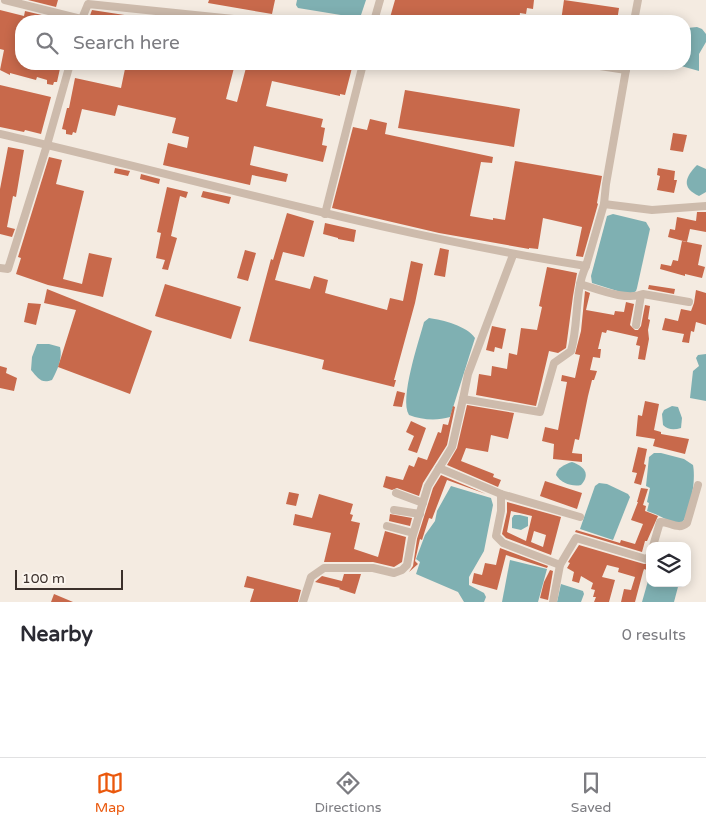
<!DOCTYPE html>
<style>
:root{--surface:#fff;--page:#f7f7f7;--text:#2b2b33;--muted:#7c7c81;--line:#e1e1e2;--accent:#ea580c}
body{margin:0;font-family:"Varela Round",sans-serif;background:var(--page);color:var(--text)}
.controls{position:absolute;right:15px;bottom:15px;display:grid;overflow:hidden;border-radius:10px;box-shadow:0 2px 12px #0003}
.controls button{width:45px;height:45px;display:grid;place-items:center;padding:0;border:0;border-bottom:1px solid var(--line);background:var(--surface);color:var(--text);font:25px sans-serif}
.scale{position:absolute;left:15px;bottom:12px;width:108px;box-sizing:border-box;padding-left:5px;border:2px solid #3b302b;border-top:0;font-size:14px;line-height:18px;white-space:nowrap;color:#3b302b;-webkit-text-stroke:4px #fbf5ee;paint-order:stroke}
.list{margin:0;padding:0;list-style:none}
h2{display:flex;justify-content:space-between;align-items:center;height:65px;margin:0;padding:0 20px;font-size:21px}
h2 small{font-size:16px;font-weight:400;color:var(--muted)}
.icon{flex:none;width:28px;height:28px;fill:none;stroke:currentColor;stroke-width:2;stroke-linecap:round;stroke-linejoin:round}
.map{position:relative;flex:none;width:706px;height:602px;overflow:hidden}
.search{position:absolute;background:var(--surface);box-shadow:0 2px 12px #0003;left:15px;right:15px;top:15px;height:55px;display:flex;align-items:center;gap:12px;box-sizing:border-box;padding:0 18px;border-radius:20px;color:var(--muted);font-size:19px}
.sheet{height:155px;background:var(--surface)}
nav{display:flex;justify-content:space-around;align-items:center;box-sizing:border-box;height:70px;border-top:1px solid var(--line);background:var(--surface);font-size:14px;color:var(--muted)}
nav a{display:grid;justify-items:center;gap:2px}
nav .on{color:var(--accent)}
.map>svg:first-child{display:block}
.water{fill:#7fb0b2}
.building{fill:#c8694b;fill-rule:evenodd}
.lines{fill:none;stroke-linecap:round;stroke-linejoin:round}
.minor{stroke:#cdbbac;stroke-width:8}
</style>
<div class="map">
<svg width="706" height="602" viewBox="0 0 706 602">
<rect width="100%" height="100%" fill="#f4ebe1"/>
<g class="water">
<path d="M297,0H366L361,15L353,17L298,8L296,5Z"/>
<path d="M697,27L702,29L706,34V42L699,54V71L674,64H685V33L687,28Z"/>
<path d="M697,165L706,169V192L699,196C681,188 685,177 697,165Z"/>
<path d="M613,214L646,222L650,229L637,288L636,291L630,295L592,283L591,276L607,216Z"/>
<path d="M429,318C443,320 467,326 475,338L450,417C437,421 422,420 409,415C399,399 419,341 424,322Z"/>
<path d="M37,344H49L60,347C63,358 57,371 52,380C41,384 38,378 31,370L32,357Z"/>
<path d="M706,354V401L690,398L693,371L699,366L696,358L698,355Z"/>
<path d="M672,406L678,407L682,418L681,428C674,430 668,430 663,425L662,414L664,410Z"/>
<path d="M661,453L684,459L693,465C696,480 691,510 682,523C668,523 661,515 647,511L649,503L647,502L650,488L646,486L649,457L654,453Z"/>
<path d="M572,462C584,466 591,474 581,485C572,487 561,483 556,475C557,468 565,464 572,462Z"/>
<path d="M599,483L607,484L628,494L630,497L613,540L580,529L595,486Z"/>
<path d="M451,486L491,498L493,505L484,551L469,577V585L484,593L486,597L484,602H464L458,592L416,574L420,562L416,559L425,535L435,521L437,511Z"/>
<path d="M514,515H520L528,517V526L521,530L512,528V518Z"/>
<path d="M510,560L547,569L538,602H502Z"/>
<path d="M650,574V583H679L674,602H642Z"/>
<path d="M561,584L583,591L584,594L581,602H557Z"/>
</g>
<g class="building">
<path d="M28,0H58L56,7Z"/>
<path d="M209,0H275L272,14L208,3Z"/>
<path d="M395,0H534L533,9L527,8L526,14L520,13L519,21H389Z"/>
<path d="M564,0L619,8L617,21H561Z"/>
<path d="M0,10L24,16L25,11L67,21H21V64H61L57,82H54L53,85L47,84V80L37,77L36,80L10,73V75L0,70L4,50L0,49Z"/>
<path d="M92,10L131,16L130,21H88Z"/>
<path d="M126,64H235L226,99L237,102L247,64H353L345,95L340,94V96L272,81L266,106L323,119L321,127L325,128L322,145L327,146L323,162L254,146L250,165L288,174L286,182L252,175L250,185L163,165L168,143L187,148L189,137L172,133L176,118L118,105L115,116L82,109L76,133L73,132L72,135L66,134V130L62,129L67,108H69L75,78L121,88Z"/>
<path d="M0,85L51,97L41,134L25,130L24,132L0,127Z"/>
<path d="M405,90L520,109L514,147L398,128Z"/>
<path d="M370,119L387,123L385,134L493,157L492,163L481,162L470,216L493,220V218L505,220L515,161L602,176L597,203L598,204L583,257L576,256L582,227L543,218L538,249L529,248V249L439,233L332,208L353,127L367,130Z"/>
<path d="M673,133L687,135L683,152L670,150Z"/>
<path d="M8,147L24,150L16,197L13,196L7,227L15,229L12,237L0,234V189Z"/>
<path d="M49,157L62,160L56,184L84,191L63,279L82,284L89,253L112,258L103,297L48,285L16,274L21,258L18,257Z"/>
<path d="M115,168L130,171L128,176L114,173Z"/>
<path d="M658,168L675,171L674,180H677L674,193L657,190L660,176L657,175Z"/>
<path d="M141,174L160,179L159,184L140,179Z"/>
<path d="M167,187L188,192L186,198L180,196L171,236L177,238L168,270L162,269L165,260L156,258L161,233L157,232Z"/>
<path d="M203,191L231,197L229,204L201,197Z"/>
<path d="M697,212H706V232L690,229L687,242L668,237L670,229L675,230L677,217L696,221Z"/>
<path d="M287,213L314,221L304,257L283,252L275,280L310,289L314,276L328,280L325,293L387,310L390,298L403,301L411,261L423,264L415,303L394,380H396L394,387L322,369L324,360L249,341L271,259L273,260Z"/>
<path d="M325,223L356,230L354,242L338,239V238L323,234Z"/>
<path d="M682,241L702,245L698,265L705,267L702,278L685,274V276L660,269L661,264L671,266L673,260L678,261Z"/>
<path d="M440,248L449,250L445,277L434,275Z"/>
<path d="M245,250L256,253L248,281L237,278Z"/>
<path d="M547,267L577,273L573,296L566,348L558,353L549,351L536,406L476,395L479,374L491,376L492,366L507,369L509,353L517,355L521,328L537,330L542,307L539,306Z"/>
<path d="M165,284L241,307L231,339L155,316Z"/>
<path d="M649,285L675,289L674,294L648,289Z"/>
<path d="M47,289L152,331L130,394L58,367L76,310L44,303Z"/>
<path d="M696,290L706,293V325L696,322L694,332L691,331L689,343L682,342L684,334L662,330L665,318L678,321L681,309L691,311L694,303Z"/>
<path d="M585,291L590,293L586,310L614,315L615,311L624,312L626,302L634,304L630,325L635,330H638L641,326L645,305L650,306L648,319L650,320L648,330L649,339L645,360L638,359L640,346L636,345L638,337L607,330L606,333L602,332L598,349H601L600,358L593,357L590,370L597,371L594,380H592L588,396L579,440L575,439L572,453L582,454V462L553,459L554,444L542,441L545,427L558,430L567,382L561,381L562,375L575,378L580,355L575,354L581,331Z"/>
<path d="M28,303L41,304L36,325L24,322Z"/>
<path d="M492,326L506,329L502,349L495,347L494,352L486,350Z"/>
<path d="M0,366L7,368L6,373L17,378L14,391L0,388Z"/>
<path d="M397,391L405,393L402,407L393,406Z"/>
<path d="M645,401L659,404L654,430L661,432V434L689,439L685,454L653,446L655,439L636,436L638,415L642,416Z"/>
<path d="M467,405L514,413L508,439L491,435L488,452L466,448L461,461L494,474L493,477L501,480L498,487L447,465L457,448Z"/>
<path d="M453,406L455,407L447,445L423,483L419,496L397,488L392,490L383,487L386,476L403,480L409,465L414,467L418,457L427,460L438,432L441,433L443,424L448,425Z"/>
<path d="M411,421L426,428L417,453L408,450L414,436L406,432Z"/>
<path d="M638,447L647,449L644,464L646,465L641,485L634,483L637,473L632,472Z"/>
<path d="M441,475L486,494L447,480L432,519L429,518L422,540L420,539L415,561L418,564L409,572L413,566L417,539L433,488Z"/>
<path d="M545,481L582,493L577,509L540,496Z"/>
<path d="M641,488L648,489L643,505L646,506L645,511L658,516L647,541H645L642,552L575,532L576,530L620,543L621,540L635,544L643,524L631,520L638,502H637Z"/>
<path d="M289,492L299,494L296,506L286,504Z"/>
<path d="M319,494L353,504L350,514L353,515L351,521L360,523L354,549L378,557L385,531L406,537L402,562L394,567L373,562H324L331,533L293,525L295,514L312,518Z"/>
<path d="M507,502L561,517L551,555L506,538L502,534L507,512ZM511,511L532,516L526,541L507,532ZM534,531L546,535L543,547L531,542Z"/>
<path d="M390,514L412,518L410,526L389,521Z"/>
<path d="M579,545L644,564L650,563V571L644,569L643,572L635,602H621L624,589L631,590L635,577L618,572L619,568L607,565L602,577L615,580L609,602H594L596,597H593L595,590L591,589L593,583L581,576L579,583L572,581L574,572L567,568L570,563L568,562Z"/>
<path d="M500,548L548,566L547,568L506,555L497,590L472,583L474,573L482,575L485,563L496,565Z"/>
<path d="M550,570L553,571L548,600L540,598L544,582Z"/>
<path d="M344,574H363H361L355,594L339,589L340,588L315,582L322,576L342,581Z"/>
<path d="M247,576L301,590L298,602H250L254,589L244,587Z"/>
<path d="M54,594L73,602H51Z"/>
</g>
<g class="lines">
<g class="minor">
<path d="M5,0L81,19"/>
<path d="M81,21L88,4L253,21"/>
<path d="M374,21L380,0"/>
<path d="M634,21L638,0"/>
<path d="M587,64L626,70"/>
<path d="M0,134C195,179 388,235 586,266L604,204L652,210L706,206"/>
<path d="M604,204L606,184L627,64"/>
<path d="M325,214L363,64"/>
<path d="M0,268L8,269L47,145L70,64"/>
<path d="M580,284C598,289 625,301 643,294L689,302"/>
<path d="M636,325L641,295"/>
<path d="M463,399L468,374L513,255"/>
<path d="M439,468L501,494V511L496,536L503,543L560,565"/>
<path d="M396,493L423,503"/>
<path d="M501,494L580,517"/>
<path d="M394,510L420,514"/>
<path d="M387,526L413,533"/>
<path d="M653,546L660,522C669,521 678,531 687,523L698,485"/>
<path d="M303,602L311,577L324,568H373L394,573L402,570L407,565L412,538L428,486L452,447L463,399L540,412L554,363L571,351C579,324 574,291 586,266"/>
<path d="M553,602L560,565L576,538L646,559L650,556"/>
</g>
</g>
</svg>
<div class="controls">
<button><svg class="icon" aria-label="layers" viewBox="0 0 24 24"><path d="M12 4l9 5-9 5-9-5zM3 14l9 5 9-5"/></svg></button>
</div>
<div class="scale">100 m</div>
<div class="search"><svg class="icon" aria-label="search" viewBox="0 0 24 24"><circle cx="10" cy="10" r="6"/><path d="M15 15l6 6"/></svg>Search here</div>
</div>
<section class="sheet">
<h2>Nearby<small>0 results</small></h2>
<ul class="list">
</ul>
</section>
<nav>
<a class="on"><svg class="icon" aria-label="map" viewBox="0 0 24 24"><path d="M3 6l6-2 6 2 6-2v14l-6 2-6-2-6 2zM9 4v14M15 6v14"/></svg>Map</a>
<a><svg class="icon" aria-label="directions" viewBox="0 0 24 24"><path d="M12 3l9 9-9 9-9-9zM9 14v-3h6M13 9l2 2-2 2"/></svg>Directions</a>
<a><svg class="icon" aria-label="saved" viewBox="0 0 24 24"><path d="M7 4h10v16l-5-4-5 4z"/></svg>Saved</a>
</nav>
